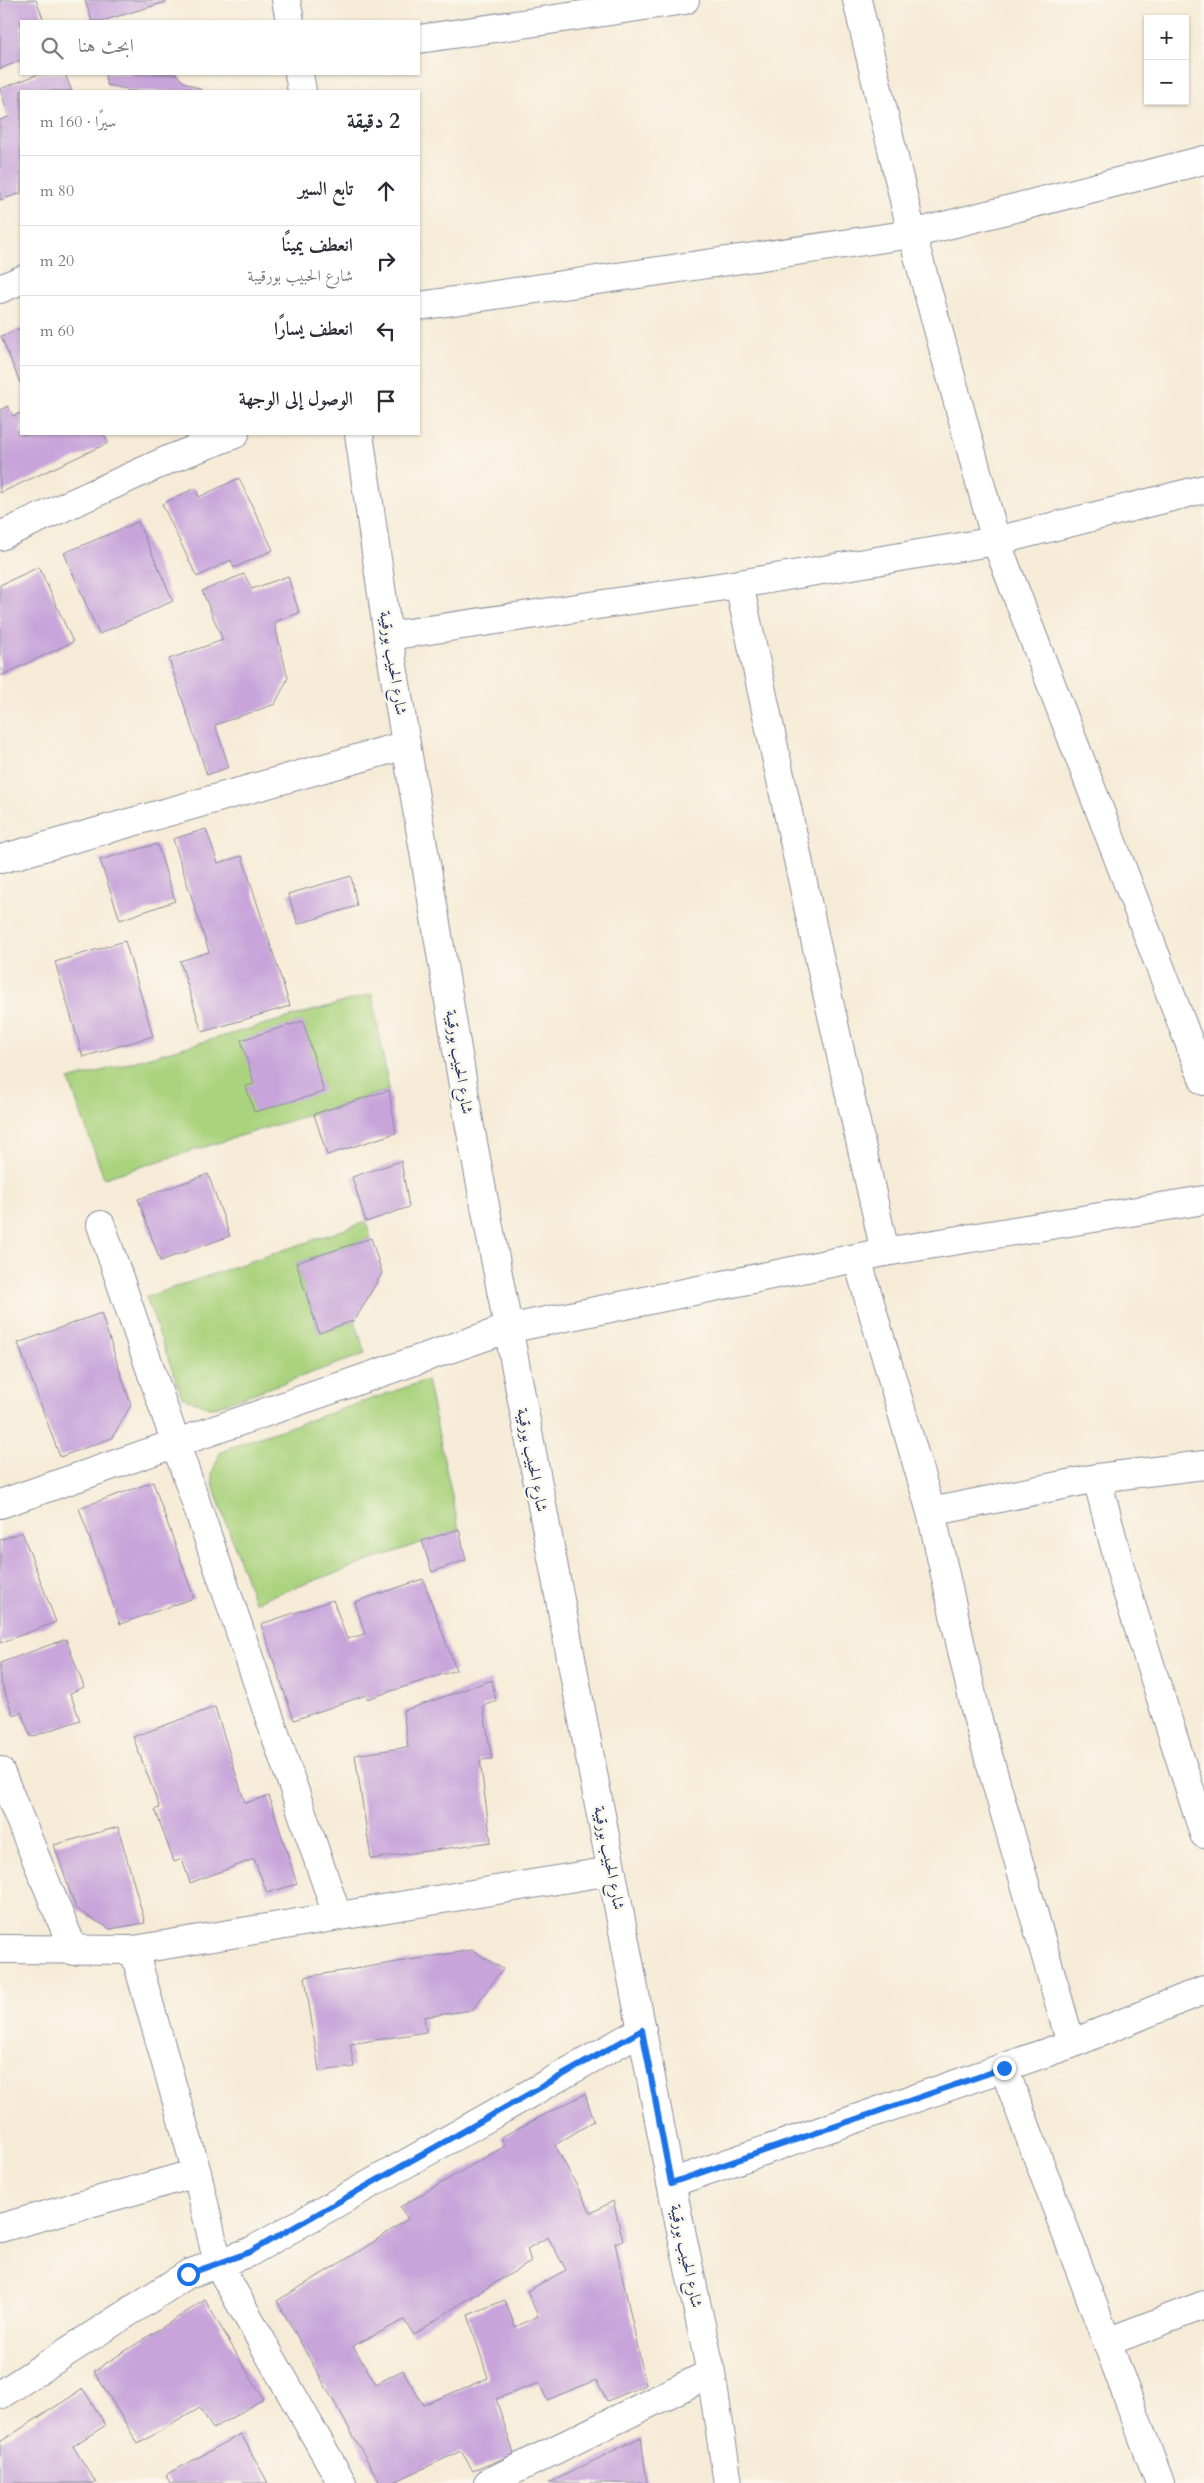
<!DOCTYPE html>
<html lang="ar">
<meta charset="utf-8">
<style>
:root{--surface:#fff;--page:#f7f7f7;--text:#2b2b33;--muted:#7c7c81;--line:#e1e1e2}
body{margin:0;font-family:Cardo,Amiri,serif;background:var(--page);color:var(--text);direction:rtl}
.controls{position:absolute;right:15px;top:15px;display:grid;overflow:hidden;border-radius:0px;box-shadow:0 1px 4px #0004}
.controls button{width:45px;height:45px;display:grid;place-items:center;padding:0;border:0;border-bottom:1px solid var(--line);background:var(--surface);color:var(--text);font:25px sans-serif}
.stop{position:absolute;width:15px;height:15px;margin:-11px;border:4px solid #1a73e8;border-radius:50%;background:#fff}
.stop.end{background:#1a73e8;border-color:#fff;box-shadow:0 1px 5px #0008}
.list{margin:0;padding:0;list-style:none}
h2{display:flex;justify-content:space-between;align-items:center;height:65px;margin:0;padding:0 20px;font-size:21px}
h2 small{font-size:16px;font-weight:400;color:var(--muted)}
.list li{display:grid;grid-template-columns:32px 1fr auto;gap:15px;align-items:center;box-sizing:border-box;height:70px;padding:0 20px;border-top:1px solid var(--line)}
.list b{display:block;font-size:19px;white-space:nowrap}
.list p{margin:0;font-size:16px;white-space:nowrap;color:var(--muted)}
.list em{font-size:16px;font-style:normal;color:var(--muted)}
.icon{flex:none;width:28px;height:28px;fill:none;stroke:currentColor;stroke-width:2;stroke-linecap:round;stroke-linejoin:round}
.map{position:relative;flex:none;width:1204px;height:2483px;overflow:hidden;direction:ltr}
.search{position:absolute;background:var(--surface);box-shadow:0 1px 4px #0004;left:20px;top:20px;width:400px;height:55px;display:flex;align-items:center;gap:12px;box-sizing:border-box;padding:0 18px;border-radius:0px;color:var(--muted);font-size:19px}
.panel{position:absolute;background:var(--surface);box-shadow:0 1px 4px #0004;left:20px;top:90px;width:400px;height:345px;border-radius:0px;direction:rtl}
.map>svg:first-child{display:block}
.green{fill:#aad37e;stroke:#62816e}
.building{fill:#c8a4da;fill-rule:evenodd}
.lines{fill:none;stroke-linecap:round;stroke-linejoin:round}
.minor-casing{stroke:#888d9a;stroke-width:30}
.minor{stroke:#fff;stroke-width:28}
.route{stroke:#1a73e8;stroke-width:6}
.labels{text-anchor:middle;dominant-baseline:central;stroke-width:5;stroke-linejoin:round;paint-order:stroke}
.street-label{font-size:16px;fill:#1b2f5e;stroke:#fbf7ec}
</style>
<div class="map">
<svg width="1204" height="2483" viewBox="0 0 1204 2483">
<rect width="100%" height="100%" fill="#fbf7ec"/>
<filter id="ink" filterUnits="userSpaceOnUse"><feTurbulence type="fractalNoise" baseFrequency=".02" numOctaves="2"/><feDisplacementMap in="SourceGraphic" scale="10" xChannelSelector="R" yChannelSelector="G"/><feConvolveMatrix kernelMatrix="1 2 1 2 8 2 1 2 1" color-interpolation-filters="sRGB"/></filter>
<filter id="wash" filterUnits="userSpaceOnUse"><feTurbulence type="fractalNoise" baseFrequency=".0096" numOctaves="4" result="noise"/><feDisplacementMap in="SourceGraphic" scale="20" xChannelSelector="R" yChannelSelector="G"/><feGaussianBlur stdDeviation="1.12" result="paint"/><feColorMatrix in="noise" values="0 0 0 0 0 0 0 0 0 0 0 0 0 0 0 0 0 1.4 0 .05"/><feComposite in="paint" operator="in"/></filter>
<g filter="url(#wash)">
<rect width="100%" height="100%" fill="#f6ebd7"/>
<g class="green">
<path d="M372,994L389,1090L104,1178L69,1080Z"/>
<path d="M366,1222L371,1238L296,1263L319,1333L355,1320L365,1354L212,1408L182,1397L146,1297Z"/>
<path d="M427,1380L459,1529L254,1602L213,1485L212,1473L220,1453L231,1447Z"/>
</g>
<g id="blocks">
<g class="building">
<path d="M0,0H36L44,21H21V60L0,69Z"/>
<path d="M85,0H166V2L102,21H92Z"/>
<path d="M39,74H65L72,91H21V193L0,200V120L9,117L0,89Z"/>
<path d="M105,74H177L182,81L204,91H128L127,89L107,85Z"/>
<path d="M21,328V385L1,336Z"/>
<path d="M8,406L13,416L21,413V434H104L108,443L0,493V410Z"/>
<path d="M239,478L273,550L234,568L231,560L197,577L162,504L195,488L199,497Z"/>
<path d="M138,522L173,601L99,634L64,553Z"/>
<path d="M39,567L73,642L0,676V585Z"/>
<path d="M244,574L252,589L288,576L299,613L274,622L288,678L275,704L215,725L229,767L207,775L169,659L223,640L202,591Z"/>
<path d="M206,829L218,863L242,856L290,1006L202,1032L180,961L209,952L173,839Z"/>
<path d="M157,844L175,901L120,920L100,860Z"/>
<path d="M351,876L357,906L298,924L288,894Z"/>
<path d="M125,941L153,1036L83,1057L55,962Z"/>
<path d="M303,1021L324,1092L254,1112L246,1086L254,1084L241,1040Z"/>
<path d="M389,1090L396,1133L327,1155L314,1114Z"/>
<path d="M401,1161L409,1207L366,1222L352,1177Z"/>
<path d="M208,1174L230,1236L160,1261L138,1199Z"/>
<path d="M371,1238L382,1273L355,1320L319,1333L296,1263Z"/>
<path d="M101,1313L131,1405L112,1438L60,1457L18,1343Z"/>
<path d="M153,1482L194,1598L120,1624L79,1508Z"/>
<path d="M459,1529L466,1560L432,1572L422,1541Z"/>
<path d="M22,1532L56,1622L0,1643V1540Z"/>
<path d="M423,1579L456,1670L367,1699L366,1695L294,1720L261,1624L333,1600L347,1639L365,1634L355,1602Z"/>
<path d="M66,1639L84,1687L70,1693L80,1720L31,1737L21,1712L13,1715L0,1679V1663Z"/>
<path d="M492,1680L496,1701L483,1706L492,1759L480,1760L491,1842L371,1859L355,1755L408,1747L403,1711Z"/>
<path d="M215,1707L245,1803L269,1796L297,1884L267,1893L254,1859L190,1883L182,1859L174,1862L155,1809L160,1808L133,1737Z"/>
<path d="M118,1827L145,1923L110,1929L76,1909L54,1845Z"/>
<path d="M472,1950L503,1969L472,2010L424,2017L426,2032L350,2044L354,2067L319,2071L305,1977Z"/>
<path d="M585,2094L594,2121L555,2145L591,2213L613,2201L623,2240L615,2243L646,2385L607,2401L596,2380L547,2400L539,2383L496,2399L514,2454L473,2471L461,2451L392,2483H380L277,2301L358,2252L408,2219L400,2207L505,2146L501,2137ZM548,2237L566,2270L527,2291L538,2316L515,2327L505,2300L468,2315L488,2378L423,2405L403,2370L376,2384L353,2346L404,2320L414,2335L464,2301L531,2262L527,2249Z"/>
<path d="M205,2300L263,2399L213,2429L200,2408L138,2444L94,2371Z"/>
<path d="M83,2389L106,2425L73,2446L96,2483H0V2442Z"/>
<path d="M241,2434L268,2483H170L166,2475Z"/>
<path d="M641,2437L647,2483H549Z"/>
</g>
</g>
</g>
<g filter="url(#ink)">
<use href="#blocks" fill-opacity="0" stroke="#888d9a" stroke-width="1"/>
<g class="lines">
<defs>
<g id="minor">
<path d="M286,0L290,21"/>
<path d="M857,0L912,234L996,541L1204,1081"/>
<path d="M419,39L685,0"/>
<path d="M299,74L302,91"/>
<path d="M0,289L21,280"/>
<path d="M419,306L912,234L1204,160"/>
<path d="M359,434L388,636L470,1127L671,2183L711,2373L728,2483"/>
<path d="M0,536L170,459L235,434"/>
<path d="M739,584L815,939L885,1252"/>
<path d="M388,636L739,584L996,541L1204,489"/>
<path d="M1,859L406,745"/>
<path d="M101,1225L337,1915"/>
<path d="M857,1258L931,1512L976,1713L1071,2044"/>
<path d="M1097,1478L1123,1579L1204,1834"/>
<path d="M0,1504L507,1329L885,1252L1204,1200"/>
<path d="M931,1512L1097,1478L1204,1465"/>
<path d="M0,1771L74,1951"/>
<path d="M0,1949L134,1950L611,1871"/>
<path d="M134,1950L197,2173L218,2264L342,2483"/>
<path d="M1004,2068L1160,2483"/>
<path d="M671,2183L1071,2044L1204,1990"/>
<path d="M0,2228L197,2173"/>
<path d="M1107,2342L1204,2305"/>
<path d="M0,2395L188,2274L250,2252L642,2030"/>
<path d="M488,2483L711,2373"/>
</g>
</defs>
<use href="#minor" class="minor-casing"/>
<use href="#minor" class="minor"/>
</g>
</g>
<g class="lines" filter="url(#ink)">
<path class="route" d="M188,2274L250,2252L642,2030L671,2183L1004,2068"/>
</g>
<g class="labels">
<g class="street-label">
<text transform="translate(393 663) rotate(81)">شارع الحبيب بورقيبة</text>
<text transform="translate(459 1062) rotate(81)">شارع الحبيب بورقيبة</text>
<text transform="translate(532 1460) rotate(79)">شارع الحبيب بورقيبة</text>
<text transform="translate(609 1858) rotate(79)">شارع الحبيب بورقيبة</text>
<text transform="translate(686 2256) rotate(78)">شارع الحبيب بورقيبة</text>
</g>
</g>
</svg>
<div class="controls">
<button>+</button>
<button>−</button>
</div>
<div class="stop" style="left:188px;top:2274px"></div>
<div class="stop end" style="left:1004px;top:2068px"></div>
<div class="search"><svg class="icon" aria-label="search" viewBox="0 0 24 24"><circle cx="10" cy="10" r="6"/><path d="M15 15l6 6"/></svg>ابحث هنا</div>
<section class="panel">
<h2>2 دقيقة<small>سيرًا · 160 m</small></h2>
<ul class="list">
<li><svg class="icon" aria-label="ahead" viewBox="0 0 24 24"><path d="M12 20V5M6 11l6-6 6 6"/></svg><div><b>تابع السير</b></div><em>80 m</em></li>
<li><svg class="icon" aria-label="right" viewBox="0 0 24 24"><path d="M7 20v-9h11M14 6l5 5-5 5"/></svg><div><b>انعطف يمينًا</b><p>شارع الحبيب بورقيبة</p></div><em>20 m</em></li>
<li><svg class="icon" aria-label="left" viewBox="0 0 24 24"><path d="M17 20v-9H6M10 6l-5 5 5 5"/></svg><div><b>انعطف يسارًا</b></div><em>60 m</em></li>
<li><svg class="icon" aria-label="arrive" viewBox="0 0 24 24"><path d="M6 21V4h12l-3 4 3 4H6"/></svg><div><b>الوصول إلى الوجهة</b></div></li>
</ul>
</section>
</div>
